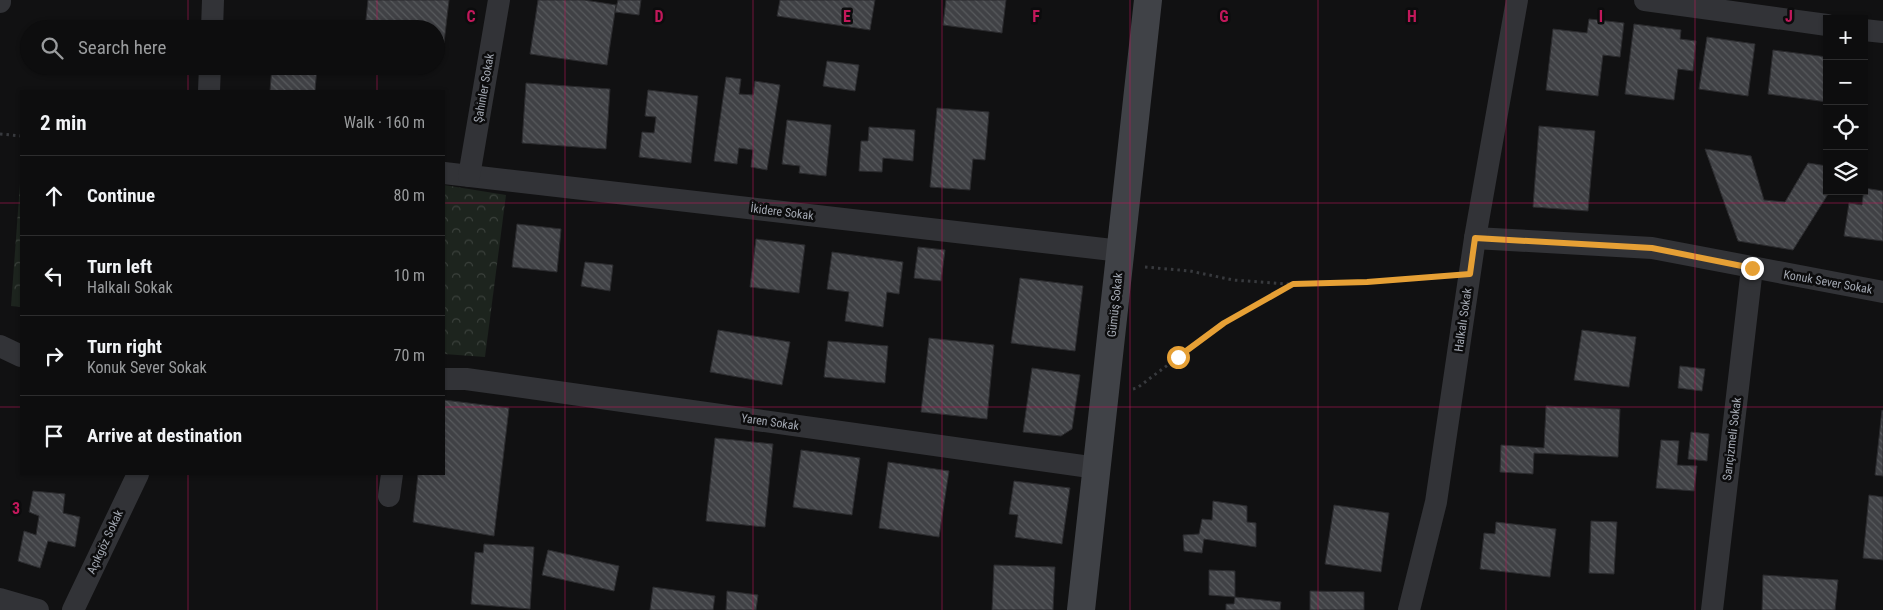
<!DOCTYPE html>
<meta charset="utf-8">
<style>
:root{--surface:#0d0d0e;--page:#161617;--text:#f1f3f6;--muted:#9a9c9e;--line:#2d2d2e}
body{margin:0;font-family:"Roboto Condensed",sans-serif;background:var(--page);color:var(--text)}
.controls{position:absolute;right:15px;top:15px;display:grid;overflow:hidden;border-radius:0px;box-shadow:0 1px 4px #0004}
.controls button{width:45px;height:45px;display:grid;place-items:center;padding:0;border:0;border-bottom:1px solid var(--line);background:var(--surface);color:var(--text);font:25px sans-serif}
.stop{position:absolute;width:15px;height:15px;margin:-11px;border:4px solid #e6a035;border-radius:50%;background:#fff}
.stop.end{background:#e6a035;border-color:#fff;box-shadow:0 1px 5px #0008}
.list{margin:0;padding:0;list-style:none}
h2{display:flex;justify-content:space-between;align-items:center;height:65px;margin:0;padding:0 20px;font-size:21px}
h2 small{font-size:16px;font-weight:400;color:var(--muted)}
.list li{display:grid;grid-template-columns:32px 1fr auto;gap:15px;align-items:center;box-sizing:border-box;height:80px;padding:0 20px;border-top:1px solid var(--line)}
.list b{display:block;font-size:19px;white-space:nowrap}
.list p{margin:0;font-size:16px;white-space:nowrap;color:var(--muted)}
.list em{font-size:16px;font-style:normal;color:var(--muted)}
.icon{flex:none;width:28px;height:28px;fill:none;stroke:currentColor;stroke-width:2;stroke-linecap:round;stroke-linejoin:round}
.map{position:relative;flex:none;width:1883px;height:610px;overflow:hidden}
.search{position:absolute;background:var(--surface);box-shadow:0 1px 4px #0004;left:20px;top:20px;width:425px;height:55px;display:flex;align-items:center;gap:12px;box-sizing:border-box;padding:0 18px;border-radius:28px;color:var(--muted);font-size:19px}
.panel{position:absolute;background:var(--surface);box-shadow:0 1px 4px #0004;left:20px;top:90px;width:425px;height:385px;border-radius:0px}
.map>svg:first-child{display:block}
.park{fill:url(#park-crowns)}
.building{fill:url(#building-back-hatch);stroke:#2b2b2e}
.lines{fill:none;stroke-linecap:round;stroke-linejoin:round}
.path{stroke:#383a3e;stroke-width:3;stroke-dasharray:2.5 4;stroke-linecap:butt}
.street{stroke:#323337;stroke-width:22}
.secondary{stroke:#404247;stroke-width:28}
.route{stroke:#e6a035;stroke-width:6}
.grid{fill:none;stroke:#c2185b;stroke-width:1;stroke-opacity:0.55}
.labels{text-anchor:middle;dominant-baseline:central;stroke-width:5;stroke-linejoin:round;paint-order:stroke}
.street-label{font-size:12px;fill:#a3a8b2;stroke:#0c0c0d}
.grid-label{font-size:16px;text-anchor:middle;font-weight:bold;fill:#c2185b;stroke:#0c0c0d;stroke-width:5;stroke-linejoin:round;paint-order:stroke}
</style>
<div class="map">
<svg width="1883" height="610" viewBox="0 0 1883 610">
<defs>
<pattern id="park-crowns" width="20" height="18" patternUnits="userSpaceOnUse" patternTransform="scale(1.25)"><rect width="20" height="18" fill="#1d241e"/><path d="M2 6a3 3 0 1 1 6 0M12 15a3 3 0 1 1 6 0" fill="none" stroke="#3b413c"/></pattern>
<pattern id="building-back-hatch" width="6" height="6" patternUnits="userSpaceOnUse" patternTransform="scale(1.25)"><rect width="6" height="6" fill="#404145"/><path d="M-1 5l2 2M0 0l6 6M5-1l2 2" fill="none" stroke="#585a5d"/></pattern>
</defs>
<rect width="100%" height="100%" fill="#111112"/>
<g class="park">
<path d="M21,170V307L11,306Z"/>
<path d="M444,185L506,195L485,357L444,354Z"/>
</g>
<g class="building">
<path d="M368,0H449L444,43L436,42V29H365Z"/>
<path d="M538,0H584L616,5L607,65L530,54Z"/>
<path d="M618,0H641L639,15L615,12Z"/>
<path d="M780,0H875L870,30L777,16Z"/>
<path d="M946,0H1006L1002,33L943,25Z"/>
<path d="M1589,19L1624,23L1620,57L1603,55L1598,96L1546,90L1553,29L1587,33Z"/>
<path d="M1634,24L1681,30L1680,39L1696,41L1693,71L1678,69L1674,100L1625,94Z"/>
<path d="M1707,37L1755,44L1748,96L1699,89Z"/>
<path d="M1773,50L1827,57V102L1768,94Z"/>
<path d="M827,61L859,65L855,91L823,86Z"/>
<path d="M272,66H317L315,91H270Z"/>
<path d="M726,77L741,79L739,94L753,95L755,81L780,85L767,170L751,167L753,150L739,148L737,164L714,161Z"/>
<path d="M526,83L610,89L606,149L522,143Z"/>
<path d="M648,90L698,96L691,163L639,157L642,132L654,133L656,117L645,116Z"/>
<path d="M937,108L989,112L985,160L973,159L970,190L930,187Z"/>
<path d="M787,120L831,125L826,176L799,173L800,166L782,164Z"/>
<path d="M1539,126L1595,131L1588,211L1533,207Z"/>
<path d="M869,127L915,130L913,161L883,158L882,172L859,171L861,141H868Z"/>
<path d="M1705,149L1751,156L1764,200L1785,202L1808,163L1827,166V191H1830L1793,250L1738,241Z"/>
<path d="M1864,188L1883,191V241L1844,236L1849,203L1862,205Z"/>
<path d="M517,224L561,229L557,272L512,267Z"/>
<path d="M756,239L805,245L799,293L750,287Z"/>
<path d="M918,247L945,250L941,281L914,278Z"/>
<path d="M832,252L903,262L899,294L887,292L883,327L845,321L849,292L827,289Z"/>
<path d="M585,262L613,265L610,291L581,286Z"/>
<path d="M1020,278L1083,286L1075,351L1011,343Z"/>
<path d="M718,330L790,342L782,385L710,372Z"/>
<path d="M1582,330L1636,337L1629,387L1574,380Z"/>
<path d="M929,338L994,345L987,419L921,412Z"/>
<path d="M828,341L888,346L885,383L824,377Z"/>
<path d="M1680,366L1705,369L1702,391L1678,388Z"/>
<path d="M1032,368L1080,375L1072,429L1061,436L1023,432Z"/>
<path d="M444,400L509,408L494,536L413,522L418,474H444Z"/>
<path d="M1546,406L1620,409L1618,457L1534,453L1533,474L1500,472L1501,445L1544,448Z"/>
<path d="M1882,410L1883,411V476L1875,475Z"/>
<path d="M1691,432L1709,434L1707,461L1688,459Z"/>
<path d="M715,438L773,444L765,527L706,521Z"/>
<path d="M1661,440L1679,441L1677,465L1697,466L1694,491L1656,488Z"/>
<path d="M801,450L860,458L852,515L793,507Z"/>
<path d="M888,462L949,471L939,537L879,528Z"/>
<path d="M1014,481L1070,488L1062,544L1015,537L1018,515L1009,514Z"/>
<path d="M33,491L65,494L63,513L80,517L75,547L48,541L40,568L18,561L24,531L36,535L39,516L29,512Z"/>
<path d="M1869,495L1883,497V560L1863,558Z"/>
<path d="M1213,501L1247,506V522L1256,523V547L1204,539L1202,553L1184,551L1183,535L1199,534L1202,519L1212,520Z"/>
<path d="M1334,505L1389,513L1381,572L1325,564Z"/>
<path d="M1591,521L1617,522L1614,574L1589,573Z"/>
<path d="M1496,522L1556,529L1550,577L1480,569L1484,533L1495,534Z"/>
<path d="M484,544L534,547L530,609L471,604L475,552L483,553Z"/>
<path d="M548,550L619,566L614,591L542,575Z"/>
<path d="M994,565L1055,567L1053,610H992Z"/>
<path d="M1209,570L1235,571V597L1209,595Z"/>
<path d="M1763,575L1838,580L1835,610H1762Z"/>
<path d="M653,587L715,596L713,610H650Z"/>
<path d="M727,591L758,595L756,610H726Z"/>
<path d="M1310,591L1364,592V610H1310Z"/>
<path d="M1235,597L1281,602L1280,610H1226V604H1234Z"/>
</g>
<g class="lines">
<g class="path">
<path d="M0,134L21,136"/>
<path d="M1145,267L1190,271L1233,280L1286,284L1367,282L1444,276"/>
<path d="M1133,389L1137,388L1224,323L1293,284"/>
</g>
<g class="street">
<path d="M1645,0L1827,25"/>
<path d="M0,2V0"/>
<path d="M212,29L213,0"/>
<path d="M1864,30L1883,32"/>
<path d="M209,91L210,66"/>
<path d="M444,173L1121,251"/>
<path d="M469,176L499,0"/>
<path d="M1475,238L1652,248L1883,292"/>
<path d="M0,346L21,356"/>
<path d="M444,379H466L1097,468"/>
<path d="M389,496L392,474"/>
<path d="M0,599L38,610"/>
<path d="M73,610L138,474"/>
<path d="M1409,610L1436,502L1475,238L1517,0"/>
<path d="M1712,610L1752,268"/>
</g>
<path class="secondary" d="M1081,610L1148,0"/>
</g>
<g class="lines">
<path class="route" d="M1178,357L1224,323L1293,284L1367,282L1470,274L1475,238L1652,248L1752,268"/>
</g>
<path class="grid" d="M188,0V29M377,0V29M565,0V610M753,0V610M942,0V610M1130,0V610M1318,0V610M1506,0V610M1695,0V610M188,66V91M377,66V91M0,203H21M444,203H1883M0,407H21M444,407H1883M188,474V610M377,474V610"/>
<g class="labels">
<g class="street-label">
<text transform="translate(484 88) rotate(-80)">Şahinler Sokak</text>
<text transform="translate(782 212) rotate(7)">İkidere Sokak</text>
<text transform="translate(1828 282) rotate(10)">Konuk Sever Sokak</text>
<text transform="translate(1115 305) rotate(-84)">Gümüş Sokak</text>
<text transform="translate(1463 320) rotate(-82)">Halkalı Sokak</text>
<text transform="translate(770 422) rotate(8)">Yaren Sokak</text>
<text transform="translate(1732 439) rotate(-83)">Sarıçizmeli Sokak</text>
<text transform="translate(105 542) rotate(-65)">Açıkgöz Sokak</text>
</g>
</g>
<g class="grid-label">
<text x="471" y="22">C</text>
<text x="659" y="22">D</text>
<text x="847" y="22">E</text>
<text x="1036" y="22">F</text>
<text x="1224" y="22">G</text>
<text x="1412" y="22">H</text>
<text x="1601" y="22">I</text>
<text x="1789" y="22">J</text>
<text x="16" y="514">3</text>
</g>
</svg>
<div class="controls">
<button>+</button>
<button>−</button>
<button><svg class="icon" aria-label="locate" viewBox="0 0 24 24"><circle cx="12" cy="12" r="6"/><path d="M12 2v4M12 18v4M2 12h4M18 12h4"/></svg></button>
<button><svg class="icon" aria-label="layers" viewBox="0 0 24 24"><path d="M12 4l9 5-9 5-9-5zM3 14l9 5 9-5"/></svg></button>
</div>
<div class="stop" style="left:1178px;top:357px"></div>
<div class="stop end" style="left:1752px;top:268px"></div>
<div class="search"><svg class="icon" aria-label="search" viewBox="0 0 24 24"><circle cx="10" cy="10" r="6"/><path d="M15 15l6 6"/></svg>Search here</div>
<section class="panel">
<h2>2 min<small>Walk · 160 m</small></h2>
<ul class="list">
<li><svg class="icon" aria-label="ahead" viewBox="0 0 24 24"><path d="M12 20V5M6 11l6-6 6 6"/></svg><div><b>Continue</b></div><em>80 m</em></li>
<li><svg class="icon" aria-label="left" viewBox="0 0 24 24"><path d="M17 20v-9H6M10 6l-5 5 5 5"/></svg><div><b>Turn left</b><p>Halkalı Sokak</p></div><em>10 m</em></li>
<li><svg class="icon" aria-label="right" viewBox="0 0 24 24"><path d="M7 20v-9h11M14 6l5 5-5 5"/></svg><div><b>Turn right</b><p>Konuk Sever Sokak</p></div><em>70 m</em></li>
<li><svg class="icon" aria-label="arrive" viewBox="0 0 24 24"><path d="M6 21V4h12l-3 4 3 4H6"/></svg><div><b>Arrive at destination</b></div></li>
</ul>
</section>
</div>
